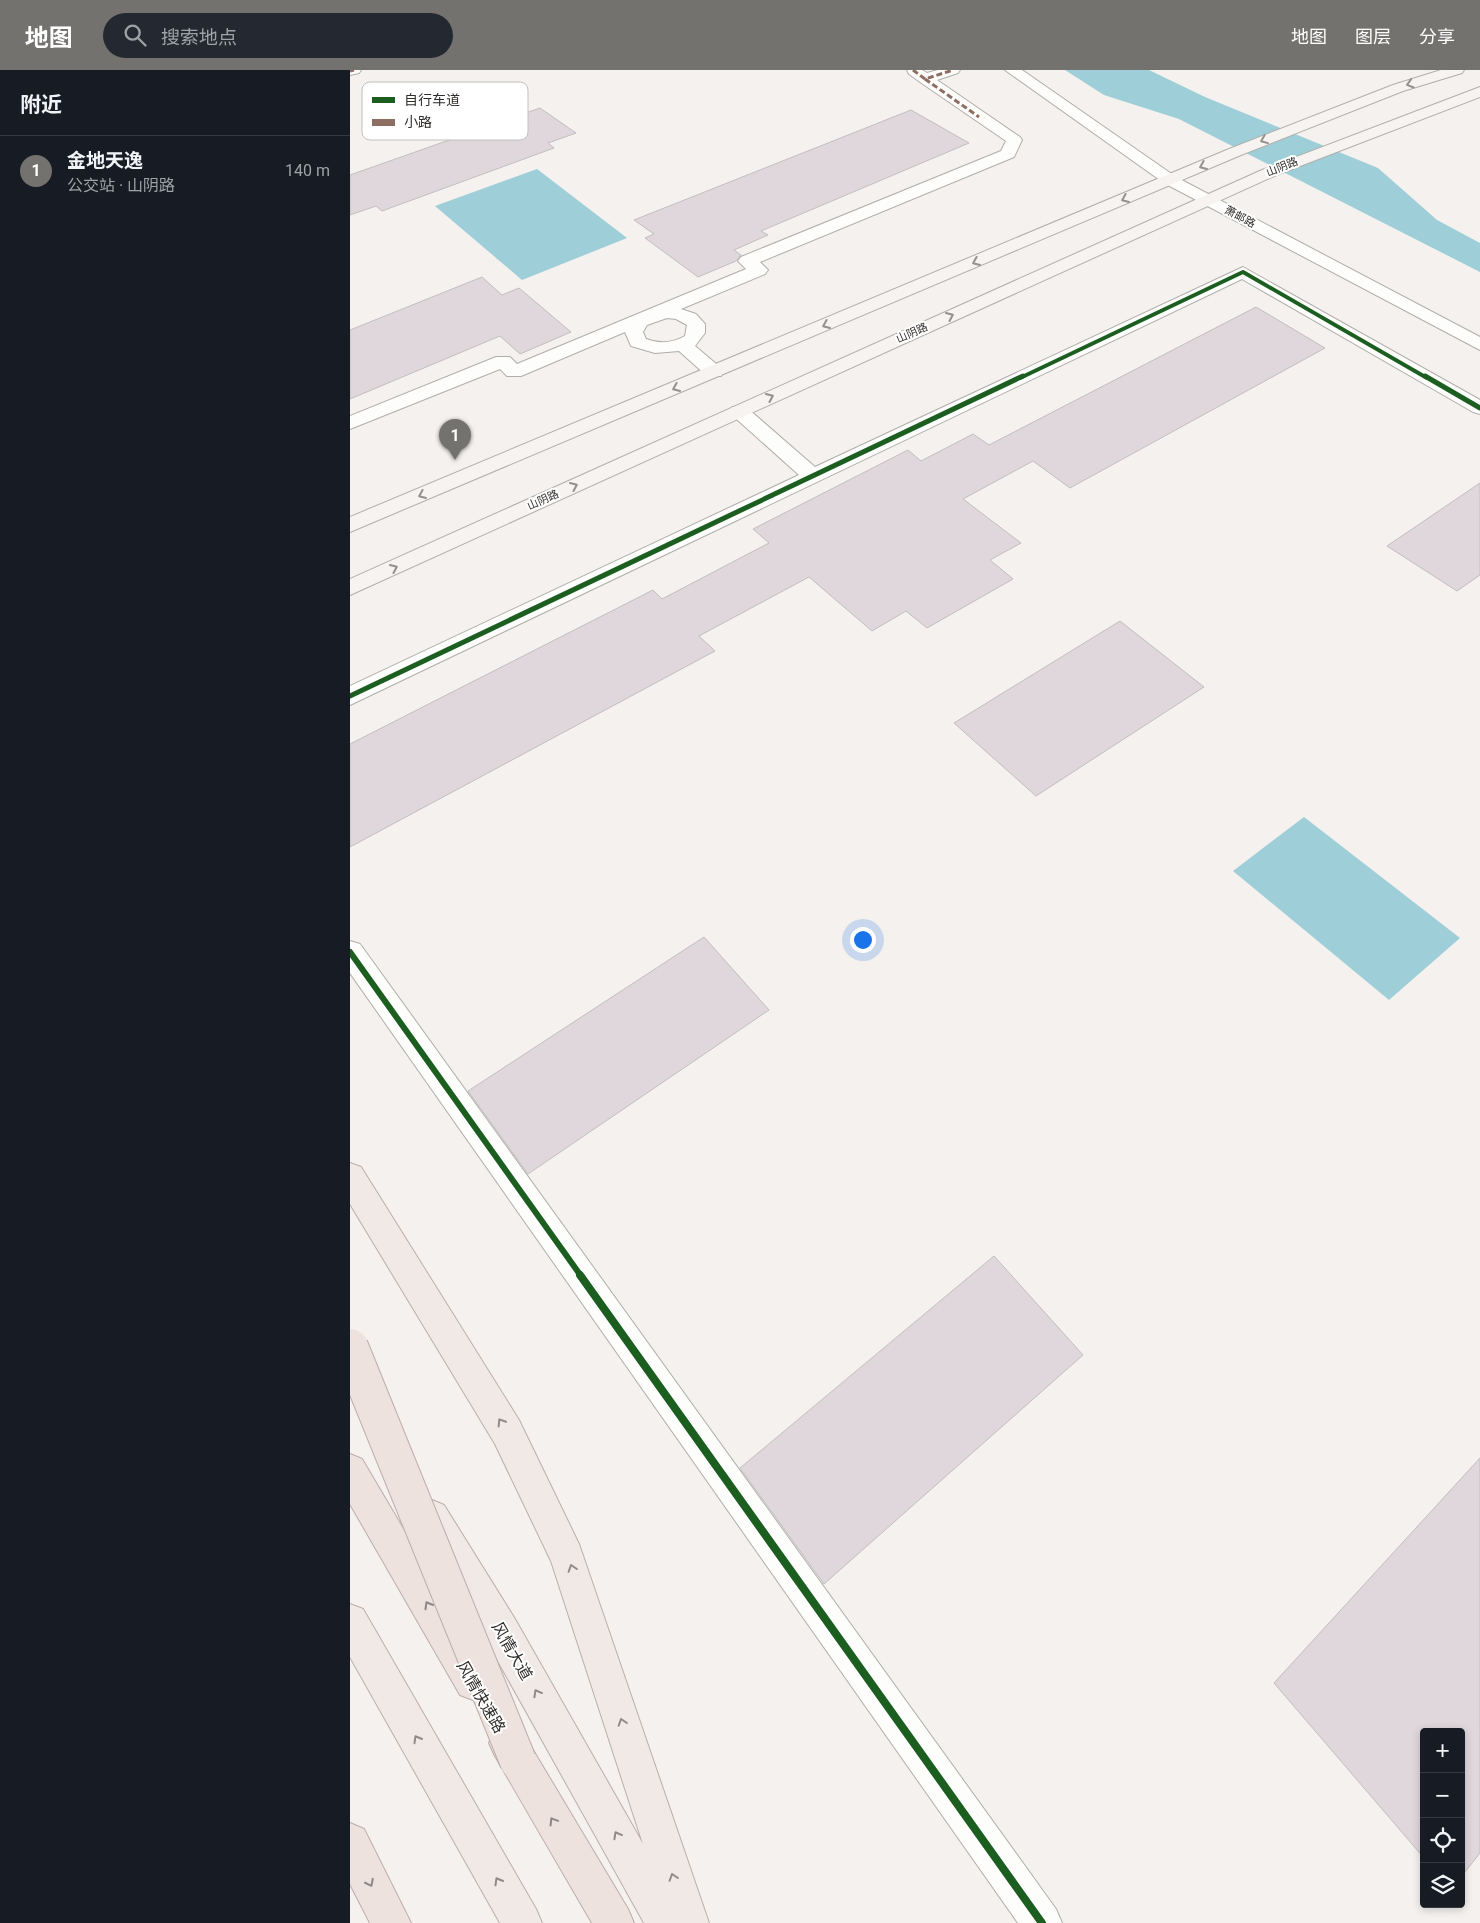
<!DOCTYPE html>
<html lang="zh">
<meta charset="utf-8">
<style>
:root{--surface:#171b24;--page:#242831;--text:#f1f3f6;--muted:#9ea1a6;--line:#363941;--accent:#74726f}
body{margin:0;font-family:Roboto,"Noto Sans SC",sans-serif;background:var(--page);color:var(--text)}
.controls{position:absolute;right:15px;bottom:15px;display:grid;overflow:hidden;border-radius:5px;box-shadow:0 2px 8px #0003}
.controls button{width:45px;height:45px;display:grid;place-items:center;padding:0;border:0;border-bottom:1px solid var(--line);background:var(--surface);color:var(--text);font:25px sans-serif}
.you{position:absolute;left:512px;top:869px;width:18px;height:18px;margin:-12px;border:4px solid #fff;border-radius:50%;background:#1a73e8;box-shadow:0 0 0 8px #1a73e833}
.badge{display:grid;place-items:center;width:32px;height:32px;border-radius:50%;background:var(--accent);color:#fff;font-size:16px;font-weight:700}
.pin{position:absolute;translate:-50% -41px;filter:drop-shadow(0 1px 2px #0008)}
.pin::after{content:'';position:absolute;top:26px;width:18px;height:15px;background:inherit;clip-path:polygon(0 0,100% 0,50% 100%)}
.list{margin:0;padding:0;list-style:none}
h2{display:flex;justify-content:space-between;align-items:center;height:65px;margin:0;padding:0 20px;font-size:21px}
h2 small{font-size:16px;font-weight:400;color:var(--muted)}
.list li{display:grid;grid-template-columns:32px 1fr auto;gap:15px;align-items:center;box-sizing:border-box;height:70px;padding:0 20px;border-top:1px solid var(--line)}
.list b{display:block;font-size:19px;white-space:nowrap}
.list p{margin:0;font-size:16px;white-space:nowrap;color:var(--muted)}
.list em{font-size:16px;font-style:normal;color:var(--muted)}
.icon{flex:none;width:28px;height:28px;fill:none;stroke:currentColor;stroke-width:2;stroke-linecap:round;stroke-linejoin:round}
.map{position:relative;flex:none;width:1130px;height:1853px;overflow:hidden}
header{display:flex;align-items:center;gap:30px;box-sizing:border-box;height:70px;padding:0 25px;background:var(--accent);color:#fff}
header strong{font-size:24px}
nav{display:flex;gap:28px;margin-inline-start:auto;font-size:18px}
.search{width:350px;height:45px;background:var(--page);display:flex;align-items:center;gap:12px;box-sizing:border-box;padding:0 18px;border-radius:28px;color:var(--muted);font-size:19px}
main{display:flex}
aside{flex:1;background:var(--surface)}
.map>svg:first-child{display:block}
.water{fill:#9eced7}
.building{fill:#e0d7dd;stroke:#c0bebe}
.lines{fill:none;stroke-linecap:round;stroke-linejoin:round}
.minor-casing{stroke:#b0aeab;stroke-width:2}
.tertiary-casing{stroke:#b0aeab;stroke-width:2}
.secondary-casing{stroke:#b0aeab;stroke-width:2}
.primary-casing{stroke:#bdada8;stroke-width:2}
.trunk-casing{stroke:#bdada8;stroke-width:2}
.minor{fill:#fdfdfc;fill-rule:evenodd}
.tertiary{fill:#fdfdfc;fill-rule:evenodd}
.secondary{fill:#f7f3f1;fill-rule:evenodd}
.primary{fill:#f1e9e6;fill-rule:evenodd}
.trunk{fill:#eee2de;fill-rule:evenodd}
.trunk-bridge-casing{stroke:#bdada8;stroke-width:38;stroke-linecap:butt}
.trunk-bridge{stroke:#eee2de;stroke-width:36}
.quiet{stroke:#8d6e63;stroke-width:3;stroke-dasharray:6 3;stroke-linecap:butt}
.cycleway-far3-casing{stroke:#fff;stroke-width:5.5}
.cycleway-far2-casing{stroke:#fff;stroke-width:8}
.cycleway-far1-casing{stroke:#fff;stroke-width:9}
.cycleway-casing{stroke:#fff;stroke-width:11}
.cycleway-far3{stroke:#1b5e20;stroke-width:4}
.cycleway-far2{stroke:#1b5e20;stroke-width:5}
.cycleway-far1{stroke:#1b5e20;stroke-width:6}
.cycleway{stroke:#1b5e20;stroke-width:8}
.oneway{stroke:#93908e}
.oneway2{stroke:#908b88}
.oneway3{stroke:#8e8884}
.labels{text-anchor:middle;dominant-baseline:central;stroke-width:4;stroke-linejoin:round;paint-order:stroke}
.far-street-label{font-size:11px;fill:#2f2d2b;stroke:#fff}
.near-street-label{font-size:16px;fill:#2f2d2b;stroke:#fff}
.key{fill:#fff;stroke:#c1c0bf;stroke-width:1}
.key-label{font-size:14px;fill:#2f2d2b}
</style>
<header>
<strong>地图</strong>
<div class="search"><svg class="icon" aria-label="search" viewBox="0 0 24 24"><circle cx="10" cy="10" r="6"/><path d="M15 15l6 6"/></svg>搜索地点</div>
<nav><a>地图</a><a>图层</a><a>分享</a></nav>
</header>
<main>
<aside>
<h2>附近<small></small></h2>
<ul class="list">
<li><span class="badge">1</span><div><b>金地天逸</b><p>公交站 · 山阴路</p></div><em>140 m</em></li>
</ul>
</aside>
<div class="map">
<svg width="1130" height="1853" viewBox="0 0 1130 1853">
<rect width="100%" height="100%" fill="#f4f1ee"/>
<g class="water">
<path d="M715,0H799L855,27L1028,98L1087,150L1130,173V202L829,49L754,25Z"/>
<path d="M187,99L277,168L172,210L85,136Z"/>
<path d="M954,747L1110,868L1039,930L883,801Z"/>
</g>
<g class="building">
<path d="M190,38L226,63L198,73L204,78L32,141L26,136L0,145V105Z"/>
<path d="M561,40L619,73L411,161L418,165L384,180L391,185L386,191L348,207L295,168L304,164L284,150Z"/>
<path d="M132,207L152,225L169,218L221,262L170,284L150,266L0,329V260Z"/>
<path d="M906,237L975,278L720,418L683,391L613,429L671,473L640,490L663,509L577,558L556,541L522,561L459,507L349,566L365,581L0,777V674L303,520L312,529L419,473L403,459L558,380L571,391L623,364L639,375Z"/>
<path d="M1130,413V505L1107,521L1037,476Z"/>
<path d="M770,551L854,617L686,726L604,653Z"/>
<path d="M354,867L419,940L178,1104L118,1021Z"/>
<path d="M644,1186L733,1285L474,1514L390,1398Z"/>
<path d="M1130,1388V1783L1111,1807V1662H1074V1788L924,1613Z"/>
</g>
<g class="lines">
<defs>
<g id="minor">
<path d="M0,0H11L9,3L0,5Z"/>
<path d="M557,0H572L577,3L588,0H610L608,3L587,10L670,67L672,70L664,87L410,192L418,200L415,204L331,239L346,244L355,254V263L345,276L371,298L373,302L371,306H357L329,281L305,283L281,276L275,262L171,306H157L150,299L0,359V346L146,287H160L167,294L396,199L388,191L391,187L651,81L656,71L570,12L559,4ZM317,248L326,249L337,255L335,266C323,273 309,274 296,269L293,262L297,255Z"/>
<path d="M893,197L1130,330V344L1123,342L892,209L0,635V616L449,405L382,345L379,341L382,337H396L465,397Z"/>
<path d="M0,871L10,874L706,1839L712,1853H668L0,903Z"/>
</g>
<path id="tertiary" d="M655,0H672L826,107L1130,267V280L814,113Z"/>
<g id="secondary">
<path d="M1091,0H1114L1112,3L1053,21L891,85L0,462V447L879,79L1043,15Z"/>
<path d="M1130,17V27L924,106L0,525V509L912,100Z"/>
</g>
<g id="primary">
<path d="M0,1093L11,1097L169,1350L229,1474L359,1853H294L139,1575L70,1459L65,1447L70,1435L82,1430L94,1435L165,1549L293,1774L201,1491L145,1374L0,1134Z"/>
<path d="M0,1534L13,1539L186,1839L192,1853H150L0,1587Z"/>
</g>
<g id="trunk">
<path d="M0,1384L12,1389L136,1599L141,1612L136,1625L123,1630L110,1625L0,1434Z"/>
<path d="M158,1654L171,1660L278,1839L284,1853H242L145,1686L139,1673L145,1660Z"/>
<path d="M0,1753L14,1759L61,1853H20L0,1814Z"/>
</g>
</defs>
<use href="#minor" class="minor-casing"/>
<use href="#tertiary" class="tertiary-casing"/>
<use href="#secondary" class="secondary-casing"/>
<use href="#primary" class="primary-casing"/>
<use href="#trunk" class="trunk-casing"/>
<use href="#minor" class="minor"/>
<use href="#tertiary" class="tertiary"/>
<use href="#secondary" class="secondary"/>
<use href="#primary" class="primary"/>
<use href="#trunk" class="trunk"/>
<defs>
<path id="trunk-bridge" d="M0,1277L168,1691"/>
</defs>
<use href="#trunk-bridge" class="trunk-bridge-casing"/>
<use href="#trunk-bridge" class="trunk-bridge"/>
<g class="quiet">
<path d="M563,0L575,9L603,0"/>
<path d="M0,1L4,0"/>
<path d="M575,9L629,47"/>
</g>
<defs>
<path id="cycleway-far3" d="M670,308L893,202L1077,308"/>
<g id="cycleway-far2">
<path d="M1075,306L1130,338"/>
<path d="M0,626L673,306"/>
</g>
<path id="cycleway-far1" d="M0,882L231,1206"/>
<path id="cycleway" d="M230,1205L692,1853"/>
</defs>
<use href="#cycleway-far3" class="cycleway-far3-casing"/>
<use href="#cycleway-far2" class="cycleway-far2-casing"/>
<use href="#cycleway-far1" class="cycleway-far1-casing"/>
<use href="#cycleway" class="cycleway-casing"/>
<use href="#cycleway-far3" class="cycleway-far3"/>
<use href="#cycleway-far2" class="cycleway-far2"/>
<use href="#cycleway-far1" class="cycleway-far1"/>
<use href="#cycleway" class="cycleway"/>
</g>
<defs><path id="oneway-chevron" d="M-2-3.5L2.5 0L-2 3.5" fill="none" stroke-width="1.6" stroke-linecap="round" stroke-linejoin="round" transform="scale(1.25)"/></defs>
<g class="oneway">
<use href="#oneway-chevron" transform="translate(1060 14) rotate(163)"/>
<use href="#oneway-chevron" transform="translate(914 70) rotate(158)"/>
<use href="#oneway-chevron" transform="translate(853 96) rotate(157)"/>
<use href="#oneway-chevron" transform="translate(775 129) rotate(157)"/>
<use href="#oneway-chevron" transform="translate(626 192) rotate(157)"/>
<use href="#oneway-chevron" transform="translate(600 246) rotate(-24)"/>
<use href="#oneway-chevron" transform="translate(476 255) rotate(157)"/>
<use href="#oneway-chevron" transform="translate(326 318) rotate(157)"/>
<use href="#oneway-chevron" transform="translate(420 327) rotate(-24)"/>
<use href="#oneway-chevron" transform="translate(224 416) rotate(-24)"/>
<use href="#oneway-chevron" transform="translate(72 425) rotate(157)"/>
<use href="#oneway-chevron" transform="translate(44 498) rotate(-24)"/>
</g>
<g class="oneway2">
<use href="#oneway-chevron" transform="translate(151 1352) rotate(-122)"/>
<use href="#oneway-chevron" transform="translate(222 1498) rotate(-108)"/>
<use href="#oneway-chevron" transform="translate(187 1623) rotate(-119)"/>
<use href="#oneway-chevron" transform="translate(272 1652) rotate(-108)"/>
<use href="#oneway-chevron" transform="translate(67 1669) rotate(-120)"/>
<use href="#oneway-chevron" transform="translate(267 1765) rotate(-119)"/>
<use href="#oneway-chevron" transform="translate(323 1807) rotate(-108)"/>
<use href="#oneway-chevron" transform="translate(148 1811) rotate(-120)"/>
</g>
<g class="oneway3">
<use href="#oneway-chevron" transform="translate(78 1535) rotate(-120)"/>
<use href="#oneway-chevron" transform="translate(203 1751) rotate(-121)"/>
<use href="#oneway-chevron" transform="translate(20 1813) rotate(63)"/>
</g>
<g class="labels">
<g class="far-street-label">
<text transform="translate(932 97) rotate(-22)">山阴路</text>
<text transform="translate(890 147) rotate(28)">萧邮路</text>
<text transform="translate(562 263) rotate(-24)">山阴路</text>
<text transform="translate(193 430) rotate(-24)">山阴路</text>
</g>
<g class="near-street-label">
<text transform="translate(162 1581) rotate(60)">风情大道</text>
<text transform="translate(131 1627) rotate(60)">风情快速路</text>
</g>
</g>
<rect x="12" y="12" width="166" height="58" rx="8" class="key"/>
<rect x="22" y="27" width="23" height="6" fill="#1b5e20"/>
<rect x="22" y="49" width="23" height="7" fill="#8d6e63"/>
<g class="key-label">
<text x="54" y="35">自行车道</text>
<text x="54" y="57">小路</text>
</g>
</svg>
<div class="controls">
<button>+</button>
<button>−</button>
<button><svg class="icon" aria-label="locate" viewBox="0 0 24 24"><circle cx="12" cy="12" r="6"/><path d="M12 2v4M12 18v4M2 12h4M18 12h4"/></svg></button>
<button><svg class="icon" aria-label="layers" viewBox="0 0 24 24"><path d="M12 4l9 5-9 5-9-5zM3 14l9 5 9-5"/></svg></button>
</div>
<div class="you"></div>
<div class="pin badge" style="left:105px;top:390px">1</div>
</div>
</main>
